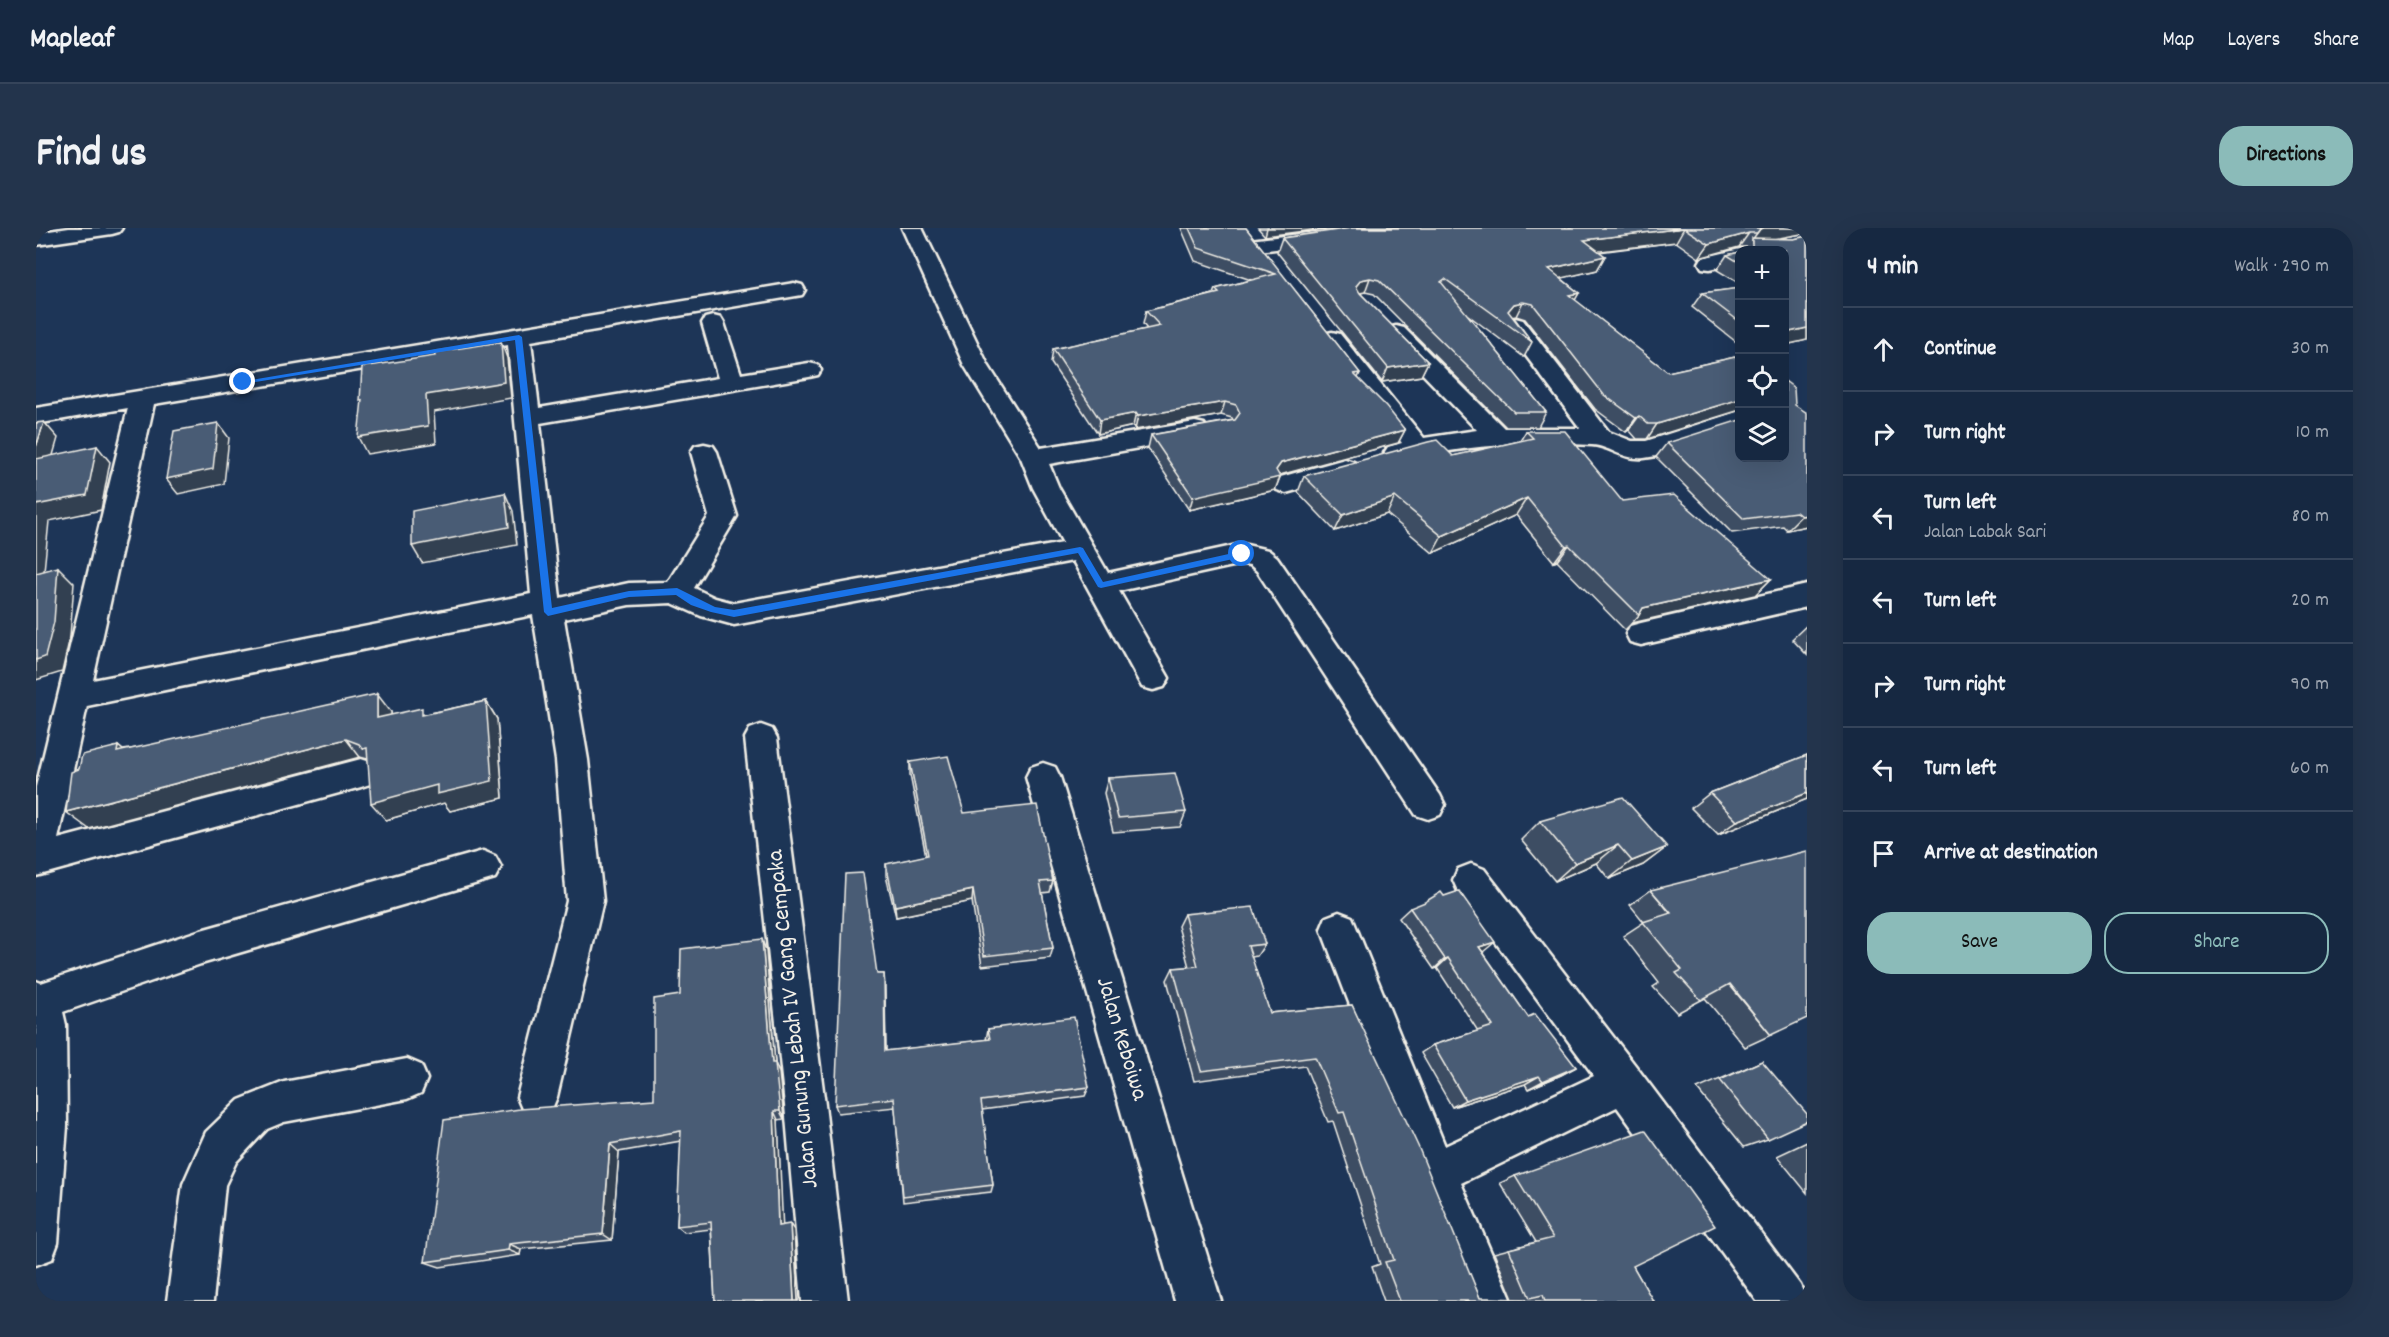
<!DOCTYPE html>
<meta charset="utf-8">
<style>
:root{--surface:#162841;--page:#23344c;--text:#f1f3f6;--muted:#9ea6b1;--line:#35445a;--accent:#8bbbb9}
body{margin:0;font-family:Dekko,sans-serif;background:var(--page);color:var(--text)}
.controls{position:absolute;right:18px;top:18px;display:grid;overflow:hidden;border-radius:12px;box-shadow:0 6px 24px #0002}
.controls button{width:54px;height:54px;display:grid;place-items:center;padding:0;border:0;border-bottom:2px solid var(--line);background:var(--surface);color:var(--text);font:30px sans-serif}
.stop{position:absolute;width:18px;height:18px;margin:-14px;border:4px solid #1a73e8;border-radius:50%;background:#fff}
.stop.end{background:#1a73e8;border-color:#fff;box-shadow:0 2px 6px #0008}
.list{margin:0;padding:0;list-style:none}
h2{display:flex;justify-content:space-between;align-items:center;height:78px;margin:0;padding:0 24px;font-size:26px}
h2 small{font-size:20px;font-weight:400;color:var(--muted)}
.list li{display:grid;grid-template-columns:39px 1fr auto;gap:18px;align-items:center;box-sizing:border-box;height:84px;padding:0 24px;border-top:2px solid var(--line)}
.list b{display:block;font-size:22px;white-space:nowrap}
.list p{margin:0;font-size:20px;white-space:nowrap;color:var(--muted)}
.list em{font-size:20px;font-style:normal;color:var(--muted)}
.actions{display:flex;gap:12px;padding:18px 24px}
.actions a{flex:1;padding:14px 0;border:2px solid var(--accent);border-radius:24px;text-align:center;font-size:21px;color:var(--accent)}
.actions .main{background:var(--accent);color:#111}
.icon{flex:none;width:33px;height:33px;fill:none;stroke:currentColor;stroke-width:2;stroke-linecap:round;stroke-linejoin:round}
.map{position:relative;flex:none;width:1771px;height:1073px;overflow:hidden;border-radius:24px}
header{display:flex;align-items:center;gap:36px;box-sizing:border-box;height:84px;padding:0 30px;background:var(--surface);border-bottom:2px solid var(--line)}
header strong{font-size:28px}
nav{display:flex;gap:33px;margin-inline-start:auto;font-size:21px}
.intro{display:flex;align-items:center;justify-content:space-between;box-sizing:border-box;height:144px;padding:0 36px}
h1{margin:0;font-size:42px}
.button{padding:15px 27px;border-radius:24px;background:var(--accent);color:#111;font-size:21px;font-weight:700}
main{display:flex;gap:36px;padding:0 36px}
aside{flex:1;background:var(--surface);border-radius:24px;box-shadow:0 6px 24px #0002}
.map>svg:first-child{display:block}
.lines{fill:none;stroke-linecap:round;stroke-linejoin:round}
.minor-casing{stroke:#f4f1e8;stroke-width:5}
.minor{fill:#1d3557;fill-rule:evenodd}
.wall{fill:#3e4e64;stroke:#f4f1e8;stroke-width:1.5}
.shaded-wall{fill:#324051;stroke:#f4f1e8;stroke-width:1.5}
.building{fill:#485b74;stroke:#f4f1e8;stroke-width:1.5}
.route{fill:#1a73e8}
.labels{text-anchor:middle;dominant-baseline:central;stroke-width:4.5;stroke-linejoin:round;paint-order:stroke}
.street-label{font-size:24px;fill:#f4f1e8;stroke:#1d3557}
</style>
<header>
<strong>Mapleaf</strong>
<nav><a>Map</a><a>Layers</a><a>Share</a></nav>
</header>
<div class="intro"><h1>Find us</h1><a class="button">Directions</a></div>
<main>
<div class="map">
<svg width="1771" height="1073" viewBox="0 0 1771 1073">
<rect width="100%" height="100%" fill="#1d3557"/>
<filter id="ink" filterUnits="userSpaceOnUse"><feTurbulence type="fractalNoise" baseFrequency=".0167" numOctaves="2"/><feDisplacementMap in="SourceGraphic" scale="12" xChannelSelector="R" yChannelSelector="G"/><feConvolveMatrix kernelMatrix="1 2 1 2 8 2 1 2 1" color-interpolation-filters="sRGB"/></filter>
<g filter="url(#ink)">
<g class="lines">
<defs>
<g id="minor">
<path d="M33,0H86L83,4L76,6L0,17V5Z"/>
<path d="M866,0H886L952,137L1005,220L1159,194L1168,196L1172,202L1168,208L1159,210L1013,236L1023,260L1072,345L1206,316L1232,322L1241,329L1404,567L1409,577L1404,587L1392,591L1380,587L1221,343L1214,337L1206,336L1083,363L1133,450L1128,459L1117,462L1106,459L1037,333L698,397L665,388L636,375L593,377L528,391L552,532L567,673L521,869L515,883L501,889L487,883L481,869L531,673L520,532L497,387L51,478L22,611L325,531L337,535L342,545L337,555L325,559L0,648V559L92,180L0,196V180L758,55L766,57L769,62L766,67L495,113L503,180L682,150L666,95L669,90L677,88L685,90L688,95L705,146L773,135L782,137L785,142L782,147L773,149L504,195L524,370L593,355L632,354L673,288L655,224L659,218L668,216L677,218L681,224L701,288L658,360L679,370L698,375L1027,315L997,260L985,230L928,137ZM472,117L495,366L57,452L118,176Z"/>
<path d="M1313,0H1376L1373,4L1366,6L1222,23L1214,22L1211,17L1214,12L1222,11Z"/>
<path d="M1704,21L1712,22H1704V34L1674,41L1666,40L1663,35L1666,30Z"/>
<path d="M1479,90L1487,92L1573,204L1596,213H1610L1704,183V200C1673,211 1641,226 1608,230C1586,232 1574,218 1556,217C1490,213 1425,218 1361,233L1352,231L1348,225L1352,219L1366,215L1284,111L1288,106L1296,104L1304,106L1388,210L1441,202L1352,110L1348,105L1352,100L1360,98L1368,100L1468,200H1544L1467,97L1471,92Z"/>
<path d="M1309,231L1318,234L1322,240L1318,246L1250,265L1241,262L1237,256L1241,250Z"/>
<path d="M1771,357V379L1605,417L1594,414L1590,406L1594,398L1605,395Z"/>
<path d="M725,497L736,501L741,510L789,877L812,1073H766L749,877L709,510L714,501Z"/>
<path d="M1007,535L1019,539L1024,549L1185,1073H1139L990,549L995,539Z"/>
<path d="M447,623L459,628L465,639L459,650L165,736L27,784L30,797L31,898L22,1015L16,1031L0,1037V753L5,755L165,702Z"/>
<path d="M1435,636L1448,641L1602,841L1764,1057L1771,1073H1721L1581,879L1425,955L1476,1073H1430L1378,945L1285,701L1290,689L1303,684L1316,689L1409,918L1558,848L1422,663L1417,652L1422,641Z"/>
<path d="M371,831L385,837L391,851L385,865L371,871L248,894L231,901L200,934L189,957L177,1073H131L147,956L170,904L203,872L248,854Z"/>
</g>
</defs>
<use href="#minor" class="minor-casing"/>
<use href="#minor" class="minor"/>
</g>
<g class="wall">
<path d="M1145,0H1210L1324,145L1322,150L1369,202L1362,215L1243,247L1244,249L1239,262L1153,282L1112,220L1115,207L1197,192L1196,190L1185,187L1099,202L1097,198L1062,206L1015,135L1017,121L1111,101L1107,96L1110,83L1177,66L1179,61L1215,52L1159,33Z"/>
<path d="M1222,0H1277V2L1229,8Z"/>
<path d="M1317,0H1771V5L1737,11H1758L1771,8V112L1749,117V22H1707L1710,19H1703L1663,30L1640,14L1563,24L1569,28L1561,42L1525,50L1543,65L1539,72L1632,144L1704,128V182L1611,211H1601L1593,202L1590,204L1559,181L1489,91L1480,88H1477L1496,114L1488,129L1432,87L1510,184L1502,199H1470L1338,66L1329,64L1324,65L1392,134L1385,148L1346,154L1241,24L1246,10Z"/>
<path d="M1704,24V56L1681,42L1691,27Z"/>
<path d="M1704,60V117L1656,79L1666,65Z"/>
<path d="M1490,203L1586,273L1735,351L1719,367L1596,395L1589,402L1521,333L1518,334L1480,287L1397,325L1351,286L1299,303L1262,264L1268,248L1417,228L1484,213Z"/>
<path d="M1631,215L1749,230L1771,298L1751,302L1747,298L1696,305L1620,229Z"/>
<path d="M1771,397V427L1756,411Z"/>
<path d="M450,473L461,491L467,570L414,583L408,575L350,592L332,531L324,529L53,601L43,541L82,518L87,522L355,484V487L390,486Z"/>
<path d="M1771,527V571L1682,607L1655,580L1674,565Z"/>
<path d="M874,534L928,585L1017,653L1014,664L1006,665L1017,720L1014,730L946,738L936,673L860,689L850,648V636L890,628L874,547Z"/>
<path d="M1072,550L1150,584L1144,599L1077,604L1068,565Z"/>
<path d="M1504,593L1631,619L1607,637L1573,651L1560,635L1519,653L1485,612Z"/>
<path d="M1615,662L1735,807L1709,819L1669,770L1641,785L1617,759L1623,755L1587,708L1608,694L1594,677Z"/>
<path d="M1374,680L1447,724L1492,789L1540,839L1525,847L1492,861L1489,856L1416,879L1385,825L1397,817L1442,803L1401,740L1398,741L1363,690Z"/>
<path d="M1148,686L1229,716L1221,728L1215,729L1234,785L1316,777L1444,1070L1477,1071L1458,1025L1500,1014L1464,955L1479,948L1597,1038L1617,1073H1491L1490,1071L1483,1073H1348L1336,1039L1344,1036L1297,893L1292,894L1269,838L1158,853L1131,752L1137,740L1153,739L1142,698Z"/>
<path d="M730,723L739,835L743,845L748,891L742,892L746,998L758,1002L762,1073H679L675,1001L648,1004L641,998L645,913L583,924L576,1012L485,1021L484,1027L404,1039L389,1034L618,871L644,767Z"/>
<path d="M841,746H848L850,823L950,812L952,801L1053,859L1049,868L946,882L957,957L955,964L867,974L859,879L802,885L799,877Z"/>
<path d="M1726,833L1732,911L1708,919L1661,861Z"/>
<path d="M1771,914V965L1741,928Z"/>
</g>
<g class="shaded-wall">
<path d="M1231,0H1277V2L1229,8Z"/>
<path d="M1648,0L1640,14L1540,26L1548,12Z"/>
<path d="M1728,0H1771V5L1716,15V12L1724,1Z"/>
<path d="M1713,5L1703,19L1663,30L1673,16Z"/>
<path d="M1569,28L1561,42L1505,55L1513,41Z"/>
<path d="M1334,50L1329,64L1319,66L1320,58L1325,52Z"/>
<path d="M1543,65L1535,79L1533,67Z"/>
<path d="M1487,74L1480,88L1470,90L1472,83L1478,76Z"/>
<path d="M1771,100V112L1749,117V105Z"/>
<path d="M465,114L471,130L475,170L398,184L400,215L331,226L322,209Z"/>
<path d="M1392,134L1385,148L1346,154L1352,140Z"/>
<path d="M1704,171V182L1611,211L1621,196Z"/>
<path d="M1189,174L1185,187L1099,202L1102,188Z"/>
<path d="M1100,185L1097,198L1062,206L1064,192Z"/>
<path d="M1603,188L1593,202L1590,204L1600,190Z"/>
<path d="M8,194L22,210L11,248L0,236V219Z"/>
<path d="M182,195L193,210L188,256L142,266L130,251Z"/>
<path d="M1369,202L1362,215L1240,248L1244,249L1239,262L1153,282L1157,269L1240,242L1245,235Z"/>
<path d="M61,218L74,234L65,282L13,293L6,363L0,357V277Z"/>
<path d="M469,265L477,283L481,317L386,335L376,318Z"/>
<path d="M1359,269L1351,286L1299,303L1307,287Z"/>
<path d="M1491,270L1480,287L1397,325L1406,308Z"/>
<path d="M1771,287V298L1751,302L1765,288Z"/>
<path d="M1533,317L1521,333L1518,334L1530,318Z"/>
<path d="M22,339L38,355L34,409L26,444L0,452V432Z"/>
<path d="M1735,351L1719,367L1596,395L1603,387L1607,380Z"/>
<path d="M341,466L355,484V508L341,490Z"/>
<path d="M450,473L461,491L467,570L414,583L408,575L350,592L335,575Z"/>
<path d="M310,511L324,529L53,601L30,584Z"/>
<path d="M82,518L102,535L81,524Z"/>
<path d="M1771,565V571L1682,607L1701,593Z"/>
<path d="M1582,617L1560,635L1519,653L1539,635Z"/>
<path d="M1631,619L1607,637L1573,651L1596,633Z"/>
<path d="M937,662L936,673L860,689L859,678Z"/>
<path d="M726,711L730,723L739,835L743,845L748,891L744,883L736,835Z"/>
<path d="M1459,714L1447,724L1443,719Z"/>
<path d="M1412,730L1401,740L1398,741L1409,731Z"/>
<path d="M848,746L849,757L850,833L849,823Z"/>
<path d="M1540,839L1525,847L1492,861L1507,853Z"/>
<path d="M1503,848L1489,856L1416,879L1429,872Z"/>
<path d="M738,883L742,892L747,1004L742,998Z"/>
<path d="M574,916L583,924L576,1012L567,1006Z"/>
<path d="M754,996L758,1002L762,1073H758Z"/>
<path d="M473,1016L485,1021L484,1027L472,1022Z"/>
</g>
<g class="building">
<path d="M1153,0H1210L1324,145L1318,146L1350,178L1369,202L1245,235L1240,242L1244,249L1157,269L1115,207L1199,192L1204,185L1200,177L1189,174L1102,188L1100,185L1064,192L1017,121L1124,98L1110,83L1183,65L1179,61L1240,46L1162,20Z"/>
<path d="M1316,0H1728L1724,1L1721,5H1713L1673,16L1648,0L1548,12L1569,28L1513,41L1543,65L1533,67L1632,144L1704,128V171L1621,196H1612L1603,188L1600,190L1568,167L1497,76L1487,74L1478,76L1472,83L1496,114L1409,51L1405,54L1510,184H1478L1343,52L1334,50L1325,52L1320,58L1324,65L1392,134L1352,140L1246,10Z"/>
<path d="M1771,8V100L1749,105V22H1711L1716,21V10L1758,11Z"/>
<path d="M1704,24V35L1691,27Z"/>
<path d="M1704,60V94L1666,65Z"/>
<path d="M465,114L468,154L390,167L392,198L322,209L326,172L324,173L326,139L399,128L398,124Z"/>
<path d="M1749,153L1758,160L1759,177L1771,185V287L1765,288L1760,284L1708,291L1631,215L1704,192V230H1749Z"/>
<path d="M8,194L0,219V195Z"/>
<path d="M182,195L177,241L130,251L138,203Z"/>
<path d="M1490,203H1529L1586,273L1638,267L1735,351L1607,380L1603,387L1533,317L1530,318L1491,270L1406,308L1359,269L1307,287L1268,248L1392,214L1401,212L1417,228L1497,210Z"/>
<path d="M61,218L51,267L0,277V231Z"/>
<path d="M469,265L473,299L376,318V283Z"/>
<path d="M22,339L18,394L9,429L0,432V345Z"/>
<path d="M341,466V490L386,480V487L450,473L456,553L401,566V557L335,575L331,520L327,521L323,516L310,511L30,584L35,544L43,541L46,527L82,518L81,524Z"/>
<path d="M1771,527V565L1701,593L1674,565Z"/>
<path d="M912,528L928,585L1001,577L1017,653L1004,654L1017,720L948,728L937,662L859,678L850,636L892,627L874,534Z"/>
<path d="M1139,545L1150,584L1082,590L1072,550Z"/>
<path d="M1587,569L1631,619L1596,633L1582,617L1539,635L1504,593Z"/>
<path d="M1771,623V790L1735,807L1694,756L1665,772L1640,745L1646,742L1607,694L1635,685L1615,662Z"/>
<path d="M827,645L841,746H848L849,823L954,811L952,801L1038,789L1053,859L945,873L957,957L867,968L858,870L799,877L809,646Z"/>
<path d="M1423,663L1459,714L1443,719L1492,789L1499,786L1540,839L1507,853L1503,848L1429,872L1397,817L1457,798L1412,730L1409,731L1374,680L1389,674L1405,664L1408,668Z"/>
<path d="M1217,679L1229,716L1212,718L1234,785L1316,777L1382,918L1444,1070L1490,1071L1483,1073H1364L1349,1034L1358,1032L1308,884L1303,885L1279,829L1165,843L1137,740L1162,738L1148,686Z"/>
<path d="M726,711L736,835H739L744,883H738L742,998L754,996L758,1073H679L675,994L641,998L645,903L574,916L567,1006L473,1016L472,1022L389,1034L408,892L484,881L618,871V771L644,767L645,721Z"/>
<path d="M1726,833L1771,886V893L1732,911L1684,852Z"/>
<path d="M1609,902L1679,998L1597,1038L1617,1073H1509L1507,1067L1494,1070L1473,1021L1517,1010L1479,948Z"/>
</g>
</g>
<path class="route" d="M483,107L486,109L516,380L593,363L641,360L679,379L698,382L1044,319L1047,320L1067,354L1206,323L1210,326L1206,329L1065,360L1062,359L1042,325L698,389L675,384L655,377L640,367L593,369L512,388L508,384L479,112L207,156L203,154Z"/>
<g class="labels">
<g class="street-label">
<text transform="translate(758 791) rotate(-96)">Jalan Gunung Lebah IV Gang Cempaka</text>
<text transform="translate(1085 811) rotate(73)">Jalan Keboiwa</text>
</g>
</g>
</svg>
<div class="controls">
<button>+</button>
<button>−</button>
<button><svg class="icon" aria-label="locate" viewBox="0 0 24 24"><circle cx="12" cy="12" r="6"/><path d="M12 2v4M12 18v4M2 12h4M18 12h4"/></svg></button>
<button><svg class="icon" aria-label="layers" viewBox="0 0 24 24"><path d="M12 4l9 5-9 5-9-5zM3 14l9 5 9-5"/></svg></button>
</div>
<div class="stop" style="left:1206px;top:326px"></div>
<div class="stop end" style="left:207px;top:154px"></div>
</div>
<aside>
<h2>4 min<small>Walk · 290 m</small></h2>
<ul class="list">
<li><svg class="icon" aria-label="ahead" viewBox="0 0 24 24"><path d="M12 20V5M6 11l6-6 6 6"/></svg><div><b>Continue</b></div><em>30 m</em></li>
<li><svg class="icon" aria-label="right" viewBox="0 0 24 24"><path d="M7 20v-9h11M14 6l5 5-5 5"/></svg><div><b>Turn right</b></div><em>10 m</em></li>
<li><svg class="icon" aria-label="left" viewBox="0 0 24 24"><path d="M17 20v-9H6M10 6l-5 5 5 5"/></svg><div><b>Turn left</b><p>Jalan Labak Sari</p></div><em>80 m</em></li>
<li><svg class="icon" aria-label="left" viewBox="0 0 24 24"><path d="M17 20v-9H6M10 6l-5 5 5 5"/></svg><div><b>Turn left</b></div><em>20 m</em></li>
<li><svg class="icon" aria-label="right" viewBox="0 0 24 24"><path d="M7 20v-9h11M14 6l5 5-5 5"/></svg><div><b>Turn right</b></div><em>90 m</em></li>
<li><svg class="icon" aria-label="left" viewBox="0 0 24 24"><path d="M17 20v-9H6M10 6l-5 5 5 5"/></svg><div><b>Turn left</b></div><em>60 m</em></li>
<li><svg class="icon" aria-label="arrive" viewBox="0 0 24 24"><path d="M6 21V4h12l-3 4 3 4H6"/></svg><div><b>Arrive at destination</b></div></li>
</ul>
<div class="actions"><a class="main">Save</a><a>Share</a></div>
</aside>
</main>
